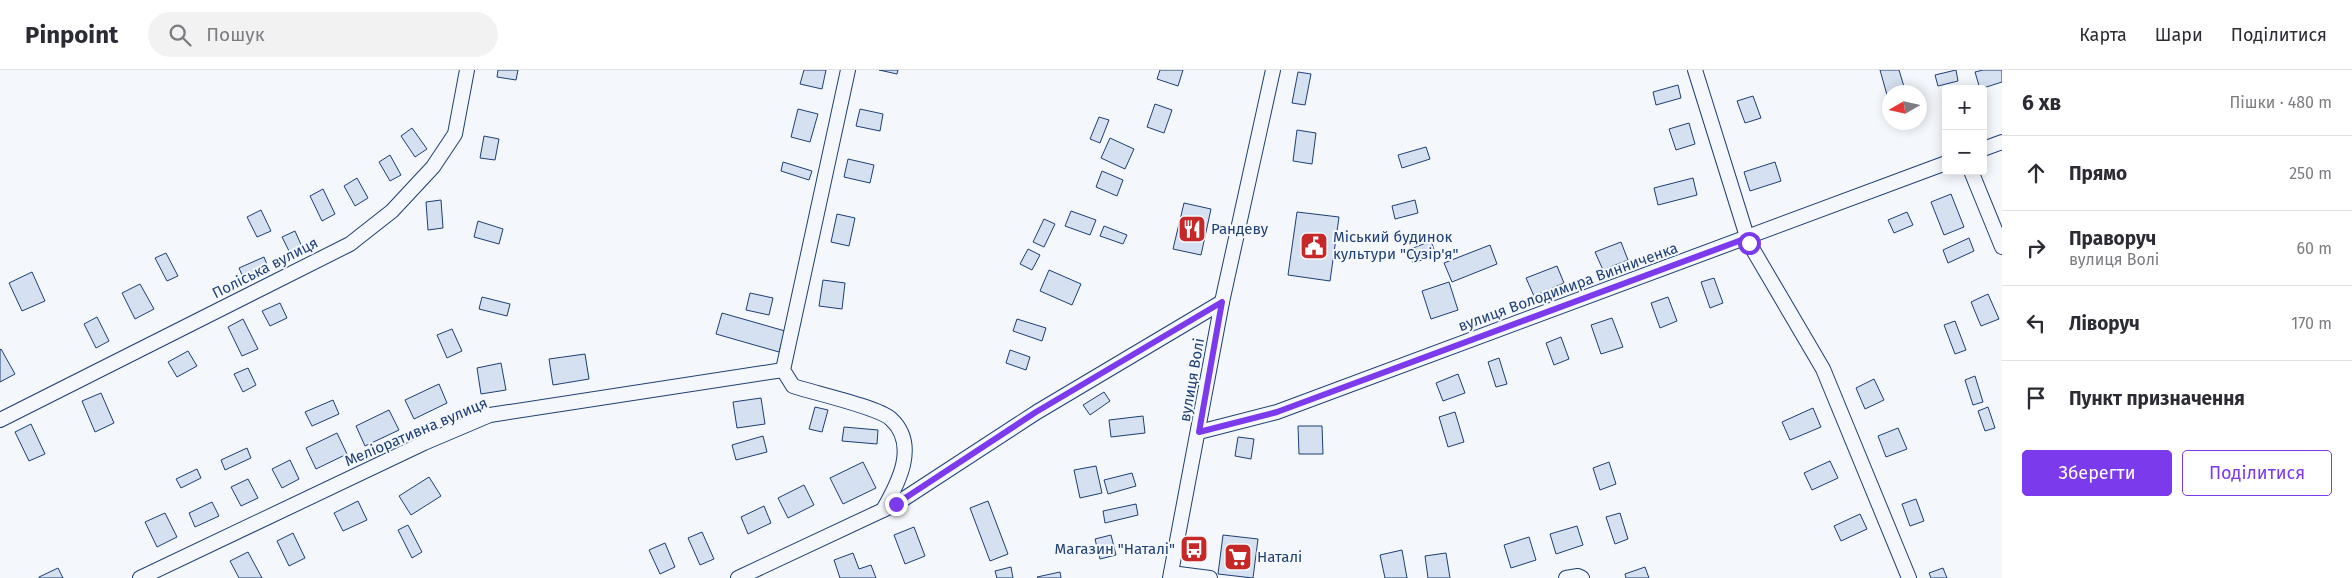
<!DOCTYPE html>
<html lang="uk">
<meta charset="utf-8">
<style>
:root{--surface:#fff;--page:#f2f2f3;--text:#2b2b33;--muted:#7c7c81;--line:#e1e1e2;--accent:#7c3aed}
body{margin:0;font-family:"Fira Sans",sans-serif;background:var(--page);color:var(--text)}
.controls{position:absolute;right:15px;top:15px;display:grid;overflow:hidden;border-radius:5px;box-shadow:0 2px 12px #0003}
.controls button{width:45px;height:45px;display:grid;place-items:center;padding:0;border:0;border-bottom:1px solid var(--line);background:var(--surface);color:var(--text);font:25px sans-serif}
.compass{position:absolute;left:1882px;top:15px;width:45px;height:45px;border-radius:50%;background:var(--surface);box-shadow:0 2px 12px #0003;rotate:261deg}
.stop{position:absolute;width:15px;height:15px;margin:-11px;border:4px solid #7c3aed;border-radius:50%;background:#fff}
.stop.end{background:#7c3aed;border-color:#fff;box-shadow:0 1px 5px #0008}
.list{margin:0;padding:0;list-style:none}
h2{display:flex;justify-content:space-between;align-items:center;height:65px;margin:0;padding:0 20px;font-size:21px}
h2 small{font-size:16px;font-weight:400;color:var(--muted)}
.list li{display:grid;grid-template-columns:32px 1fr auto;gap:15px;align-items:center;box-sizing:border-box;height:75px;padding:0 20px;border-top:1px solid var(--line)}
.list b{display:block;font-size:19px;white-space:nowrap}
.list p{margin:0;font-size:16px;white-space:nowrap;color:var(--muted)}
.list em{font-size:16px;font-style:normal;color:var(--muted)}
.actions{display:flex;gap:10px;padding:15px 20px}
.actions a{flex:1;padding:11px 0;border:1px solid var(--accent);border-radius:5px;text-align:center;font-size:18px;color:var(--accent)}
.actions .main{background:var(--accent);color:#fff}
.icon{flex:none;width:28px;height:28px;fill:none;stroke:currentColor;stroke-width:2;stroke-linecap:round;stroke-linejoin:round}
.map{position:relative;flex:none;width:2002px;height:508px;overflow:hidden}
header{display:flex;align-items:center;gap:30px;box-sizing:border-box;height:70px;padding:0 25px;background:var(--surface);border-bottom:1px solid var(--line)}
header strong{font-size:24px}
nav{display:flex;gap:28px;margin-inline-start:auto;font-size:18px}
.search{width:350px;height:45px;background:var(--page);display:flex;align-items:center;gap:12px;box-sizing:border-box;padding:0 18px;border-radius:28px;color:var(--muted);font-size:19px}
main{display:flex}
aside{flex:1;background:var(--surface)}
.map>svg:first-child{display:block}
.building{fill:#d5e0f0;stroke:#1d3f73}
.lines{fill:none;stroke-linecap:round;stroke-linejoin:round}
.street-casing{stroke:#1d3f73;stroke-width:16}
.street{stroke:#f4f7fb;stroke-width:14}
.route{stroke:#7c3aed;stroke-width:6}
.labels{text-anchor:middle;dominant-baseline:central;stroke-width:4;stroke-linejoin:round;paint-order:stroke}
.poi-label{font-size:15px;fill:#1d3f73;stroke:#f4f7fb;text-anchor:start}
.street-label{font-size:15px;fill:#1d3f73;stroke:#f4f7fb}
</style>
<header>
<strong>Pinpoint</strong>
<div class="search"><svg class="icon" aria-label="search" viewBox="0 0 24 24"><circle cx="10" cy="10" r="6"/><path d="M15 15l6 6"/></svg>Пошук</div>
<nav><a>Карта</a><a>Шари</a><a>Поділитися</a></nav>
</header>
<main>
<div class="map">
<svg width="2002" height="508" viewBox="0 0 2002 508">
<rect width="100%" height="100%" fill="#f4f7fb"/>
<g class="building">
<path d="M498,0H518L516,10L497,7Z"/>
<path d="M804,0H826L822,19L800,14Z"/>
<path d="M879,0H898L897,4Z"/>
<path d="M1160,0H1183L1178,16L1157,9Z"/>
<path d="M1880,0H1899L1905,20L1887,25Z"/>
<path d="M1956,0L1958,11L1938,16L1935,5Z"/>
<path d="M1983,0H2002V12L1980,19L1975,2Z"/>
<path d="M1298,2L1311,4L1305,35L1292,33Z"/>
<path d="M1678,15L1681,28L1656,35L1653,22Z"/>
<path d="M1753,26L1761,48L1745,53L1737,31Z"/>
<path d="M1155,34L1172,40L1164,63L1147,57Z"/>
<path d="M798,39L818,44L810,72L791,67Z"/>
<path d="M860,39L883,44L880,61L856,56Z"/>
<path d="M1099,47L1109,50L1100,73L1090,69Z"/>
<path d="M1689,53L1695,74L1676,80L1669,59Z"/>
<path d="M412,58L427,79L415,87L401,66Z"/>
<path d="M1297,60L1316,63L1312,94L1293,91Z"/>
<path d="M484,66L499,69L495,90L480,88Z"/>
<path d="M1110,68L1134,79L1125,99L1101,88Z"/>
<path d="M1426,77L1430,89L1402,98L1398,85Z"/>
<path d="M390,85L401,105L390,111L379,92Z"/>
<path d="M848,89L874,95L870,113L844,107Z"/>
<path d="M783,92L812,101L809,110L781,101Z"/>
<path d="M1775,92L1781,111L1750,121L1744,102Z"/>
<path d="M1102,101L1123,110L1117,126L1096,117Z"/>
<path d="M357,108L368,128L355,136L344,116Z"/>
<path d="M1693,108L1697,125L1658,135L1654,118Z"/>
<path d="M323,119L335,144L322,151L310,126Z"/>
<path d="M1951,124L1964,157L1944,165L1931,132Z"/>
<path d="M441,130L443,158L428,160L426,132Z"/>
<path d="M1415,130L1418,143L1395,149L1392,136Z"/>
<path d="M1184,133L1211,139L1201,185L1173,179Z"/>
<path d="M261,140L271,161L257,167L247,147Z"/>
<path d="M1071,141L1096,150L1090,165L1065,156Z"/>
<path d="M1297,142L1339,147L1330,211L1288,205Z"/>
<path d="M1907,142L1913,155L1894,163L1888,150Z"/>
<path d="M837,144L855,148L849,176L831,172Z"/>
<path d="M1044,149L1055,154L1044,177L1033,172Z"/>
<path d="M478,151L503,159L499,174L474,167Z"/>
<path d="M1104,156L1127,165L1123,174L1100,166Z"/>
<path d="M295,161L303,179L291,185L282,167Z"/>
<path d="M1969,168L1974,181L1948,193L1943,180Z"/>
<path d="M1431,171L1436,185L1413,193L1408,180Z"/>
<path d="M1621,172L1628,190L1603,200L1595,182Z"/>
<path d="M1490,175L1497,194L1452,212L1444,193Z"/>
<path d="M1028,179L1040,185L1032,200L1020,194Z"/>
<path d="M166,183L178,206L167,211L155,188Z"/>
<path d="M264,187L270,202L245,212L239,198Z"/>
<path d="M1557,196L1564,213L1534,226L1526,208Z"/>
<path d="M1049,200L1081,214L1072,235L1040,221Z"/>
<path d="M32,202L45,231L22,241L9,213Z"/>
<path d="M1714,208L1723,233L1710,238L1701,212Z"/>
<path d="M823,210L845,213L842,239L819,236Z"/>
<path d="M1449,212L1458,240L1431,249L1422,221Z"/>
<path d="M140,214L154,239L135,249L122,223Z"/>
<path d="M750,223L773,228L769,245L746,240Z"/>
<path d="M1988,224L1999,249L1981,256L1971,232Z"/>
<path d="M482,227L510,234L507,246L479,239Z"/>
<path d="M1668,227L1677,251L1660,258L1651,233Z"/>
<path d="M280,233L287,248L270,256L262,241Z"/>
<path d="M722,243L785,261L779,282L716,264Z"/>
<path d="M97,247L109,271L96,278L84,254Z"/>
<path d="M1612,248L1623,277L1601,284L1591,255Z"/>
<path d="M243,249L258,279L242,286L228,257Z"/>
<path d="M1017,249L1046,258L1042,271L1013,261Z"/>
<path d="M1955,251L1966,280L1955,284L1944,255Z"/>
<path d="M452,259L462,281L447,288L437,265Z"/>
<path d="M1561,267L1569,289L1554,295L1546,273Z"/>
<path d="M1,279L15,304L0,312V280Z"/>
<path d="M1010,280L1030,287L1026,300L1006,293Z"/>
<path d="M188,281L197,296L177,307L168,292Z"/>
<path d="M585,284L589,309L553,315L549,289Z"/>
<path d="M1499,288L1507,314L1496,317L1488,292Z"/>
<path d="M501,293L506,320L481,324L477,298Z"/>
<path d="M248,298L256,315L243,322L234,304Z"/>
<path d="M1458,304L1465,323L1443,331L1436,313Z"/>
<path d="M1975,306L1983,332L1973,335L1965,310Z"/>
<path d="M1874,309L1884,330L1865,339L1856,318Z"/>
<path d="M439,314L447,333L414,349L405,330Z"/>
<path d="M1104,322L1110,331L1090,345L1083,335Z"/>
<path d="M101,323L114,353L95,362L82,331Z"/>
<path d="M761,328L765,354L737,358L733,332Z"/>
<path d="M333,330L339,344L312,356L305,342Z"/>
<path d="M815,337L828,340L822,362L809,359Z"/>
<path d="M1988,337L1995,358L1985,361L1978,341Z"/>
<path d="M1813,338L1821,357L1790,370L1782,352Z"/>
<path d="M389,340L399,360L365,376L356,356Z"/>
<path d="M1455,342L1464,372L1448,377L1439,347Z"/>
<path d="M1143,346L1145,363L1111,367L1109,350Z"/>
<path d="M31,354L45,384L29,391L15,362Z"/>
<path d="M1298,356H1322L1323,384H1299Z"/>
<path d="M844,357L878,360L877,374L842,371Z"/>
<path d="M1898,358L1907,379L1886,387L1878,366Z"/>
<path d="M337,363L347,384L316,399L306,378Z"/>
<path d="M763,366L767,382L736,390L732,375Z"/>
<path d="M1238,367L1254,369L1251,389L1235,386Z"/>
<path d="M247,378L251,388L225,400L221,390Z"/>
<path d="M290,390L299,409L282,418L272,399Z"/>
<path d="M1830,391L1838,408L1812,420L1804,403Z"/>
<path d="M863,392L876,418L843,434L830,408Z"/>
<path d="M1609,392L1616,414L1600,420L1593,398Z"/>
<path d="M1096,396L1102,423L1080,428L1074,400Z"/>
<path d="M197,399L201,408L181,418L176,409Z"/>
<path d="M1132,403L1136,416L1108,424L1104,410Z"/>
<path d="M429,407L441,426L411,445L399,426Z"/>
<path d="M248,409L258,428L241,436L231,417Z"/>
<path d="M804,415L814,435L788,448L778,428Z"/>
<path d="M1916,429L1924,451L1910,456L1902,434Z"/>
<path d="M358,431L367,450L343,461L334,443Z"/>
<path d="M988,431L1008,484L990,491L970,438Z"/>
<path d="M212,432L219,446L195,457L189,443Z"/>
<path d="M1136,434L1138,445L1105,453L1103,441Z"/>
<path d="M764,436L771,453L748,464L741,447Z"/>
<path d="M165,443L177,467L157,477L145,452Z"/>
<path d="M1620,443L1628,469L1615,474L1606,447Z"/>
<path d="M1860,444L1867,459L1841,471L1834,456Z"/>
<path d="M408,455L422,482L412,488L398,460Z"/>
<path d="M1577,456L1583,475L1556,484L1550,464Z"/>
<path d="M914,457L925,486L905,494L894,465Z"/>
<path d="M702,462L714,489L700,495L688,468Z"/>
<path d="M293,463L305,488L289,496L277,471Z"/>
<path d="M1111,465L1116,485L1100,489L1095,469Z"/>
<path d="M1223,465L1258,469L1253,508L1218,504Z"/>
<path d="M1529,467L1536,490L1511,498L1504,475Z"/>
<path d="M665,473L675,497L660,504L649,480Z"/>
<path d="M1402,480L1407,508H1385L1380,485Z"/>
<path d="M248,482L262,508H239L230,491Z"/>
<path d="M853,483L859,499L871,495L876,508H840L834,490Z"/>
<path d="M1446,483L1450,508H1428L1425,486Z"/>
<path d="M1011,497L1013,508H997L995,501Z"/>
<path d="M1645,497L1649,508H1626L1625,504Z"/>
<path d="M58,498L63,508H39V507Z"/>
<path d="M1943,498L1947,508H1931L1929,503Z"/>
<path d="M1060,502L1061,508H1038L1037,507Z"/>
</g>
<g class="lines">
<defs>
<g id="street">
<path d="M848,0L783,300L793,316C814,323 878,337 891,349C919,375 898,414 883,440"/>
<path d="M1695,0L1749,173L1823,299L1909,508"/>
<path d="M1983,79L2002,72"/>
<path d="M1971,101L2002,177"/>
<path d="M0,350L350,174L392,141L433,97L455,64L467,0"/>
<path d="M1199,362L1277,342L1946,93"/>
<path d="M1171,503L1210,508"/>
<path d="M140,508L424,373L490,345L783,300"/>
<path d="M738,508L896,434L1037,342L1222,232"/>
<path d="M1170,508L1222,232L1273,0"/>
<path d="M1566,508L1578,506L1582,508"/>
</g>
</defs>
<use href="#street" class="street-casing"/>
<use href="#street" class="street"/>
</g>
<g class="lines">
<path class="route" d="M896,434L1036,342L1222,232L1199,362L1277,342L1747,168L1749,173"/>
</g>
<defs>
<symbol id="restaurant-square" viewBox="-11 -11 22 22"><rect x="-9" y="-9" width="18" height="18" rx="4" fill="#c62828" stroke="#f4f7fb"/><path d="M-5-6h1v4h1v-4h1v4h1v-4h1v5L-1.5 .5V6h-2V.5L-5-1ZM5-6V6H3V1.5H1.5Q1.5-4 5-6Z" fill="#fff"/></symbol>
<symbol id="civic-square" viewBox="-11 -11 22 22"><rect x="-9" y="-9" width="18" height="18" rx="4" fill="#c62828" stroke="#f4f7fb"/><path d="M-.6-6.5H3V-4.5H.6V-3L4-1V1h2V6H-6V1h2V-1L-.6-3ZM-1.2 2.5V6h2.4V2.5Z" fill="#fff"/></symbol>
<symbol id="bus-square" viewBox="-11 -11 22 22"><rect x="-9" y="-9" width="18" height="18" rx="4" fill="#c62828" stroke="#f4f7fb"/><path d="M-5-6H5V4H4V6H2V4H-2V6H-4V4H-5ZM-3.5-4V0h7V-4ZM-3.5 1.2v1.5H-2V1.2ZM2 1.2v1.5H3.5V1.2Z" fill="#fff"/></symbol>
<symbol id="supermarket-square" viewBox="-11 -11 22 22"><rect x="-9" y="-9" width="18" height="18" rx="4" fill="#c62828" stroke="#f4f7fb"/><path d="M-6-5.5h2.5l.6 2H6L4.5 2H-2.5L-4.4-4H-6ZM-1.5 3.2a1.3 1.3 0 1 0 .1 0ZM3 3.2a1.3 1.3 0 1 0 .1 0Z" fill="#fff"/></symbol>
</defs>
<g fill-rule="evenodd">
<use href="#restaurant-square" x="1176" y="143" width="32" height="32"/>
<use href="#civic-square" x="1298" y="160" width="32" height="32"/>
<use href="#bus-square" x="1178" y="463" width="32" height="32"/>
<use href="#supermarket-square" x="1222" y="471" width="32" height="32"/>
</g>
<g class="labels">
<g class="poi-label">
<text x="1211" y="159">Рандеву</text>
<text x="1333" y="167">Міський будинок<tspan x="1333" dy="17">культури "Сузір'я"</tspan></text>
<text x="1175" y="479" text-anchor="end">Магазин "Наталі"</text>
<text x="1257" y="487">Наталі</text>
</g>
<g class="street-label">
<text transform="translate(265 198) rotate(-27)">Поліська вулиця</text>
<text transform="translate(1568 217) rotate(-20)">вулиця Володимира Винниченка</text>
<text transform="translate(1192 310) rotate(-80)">вулиця Волі</text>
<text transform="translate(416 362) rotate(-23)">Меліоративна вулиця</text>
</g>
</g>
</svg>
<div class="controls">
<button>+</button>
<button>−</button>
</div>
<svg class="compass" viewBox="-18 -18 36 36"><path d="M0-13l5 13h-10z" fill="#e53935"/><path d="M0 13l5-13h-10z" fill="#7c7c81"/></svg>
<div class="stop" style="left:1749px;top:173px"></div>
<div class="stop end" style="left:896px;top:434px"></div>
</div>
<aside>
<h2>6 хв<small>Пішки · 480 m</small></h2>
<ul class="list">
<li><svg class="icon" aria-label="ahead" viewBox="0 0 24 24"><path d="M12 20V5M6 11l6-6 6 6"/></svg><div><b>Прямо</b></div><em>250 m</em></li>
<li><svg class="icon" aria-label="right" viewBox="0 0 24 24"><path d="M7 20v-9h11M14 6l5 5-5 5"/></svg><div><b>Праворуч</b><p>вулиця Волі</p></div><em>60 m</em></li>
<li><svg class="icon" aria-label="left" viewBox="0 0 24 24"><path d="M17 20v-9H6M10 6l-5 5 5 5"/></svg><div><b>Ліворуч</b></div><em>170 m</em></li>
<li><svg class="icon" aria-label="arrive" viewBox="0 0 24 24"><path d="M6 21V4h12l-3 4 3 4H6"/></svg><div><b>Пункт призначення</b></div></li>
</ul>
<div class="actions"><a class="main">Зберегти</a><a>Поділитися</a></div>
</aside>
</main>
